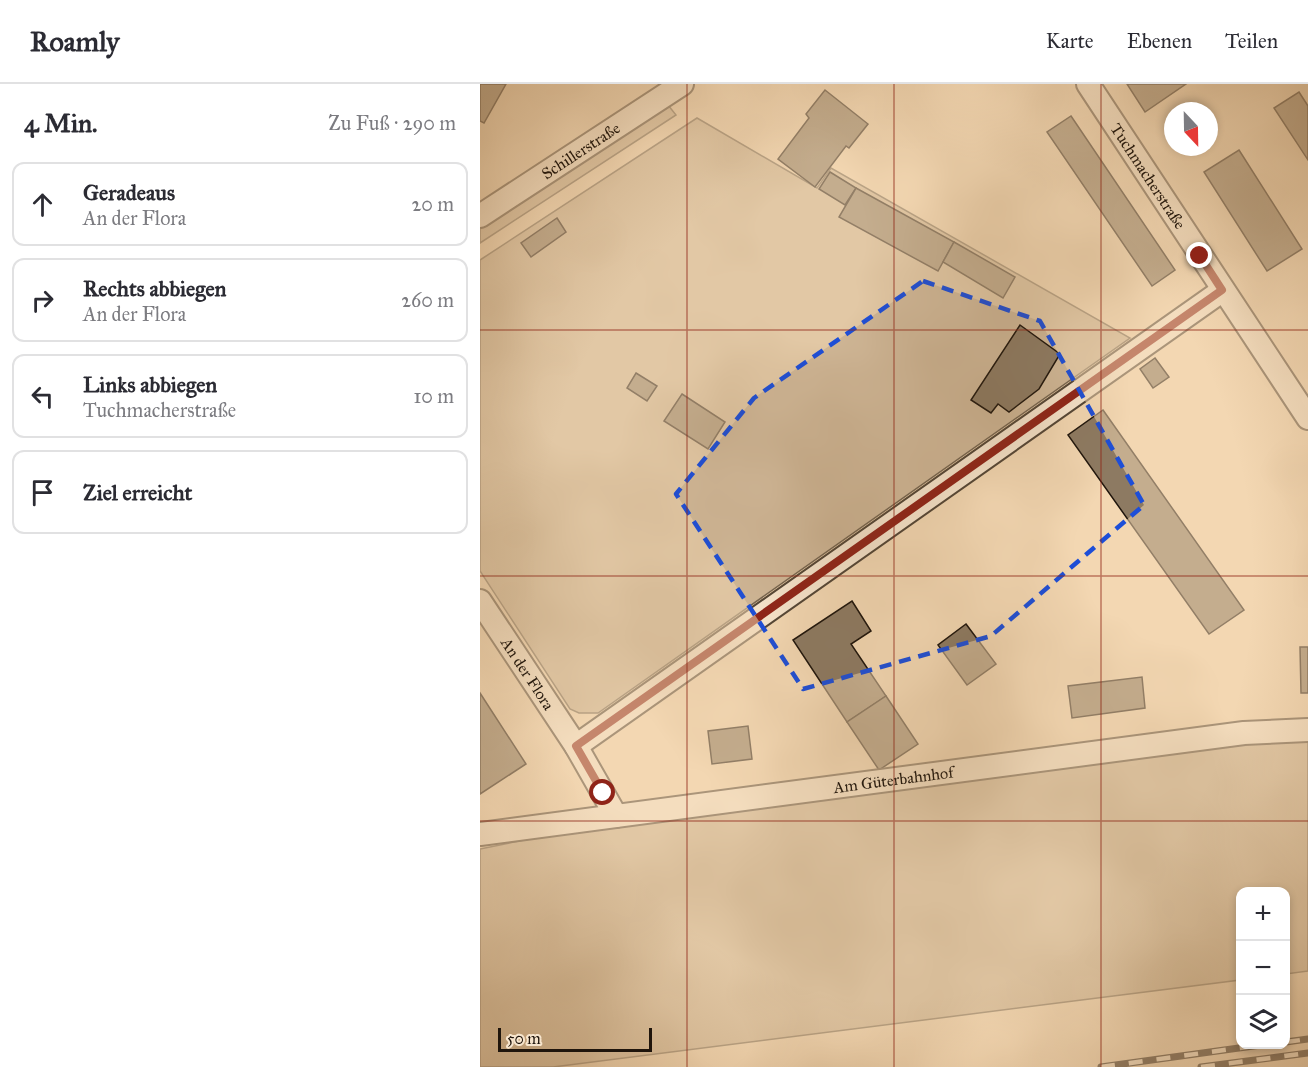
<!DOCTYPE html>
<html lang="de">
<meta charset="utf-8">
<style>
:root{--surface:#fff;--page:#f2f2f3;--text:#2b2b33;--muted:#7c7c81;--line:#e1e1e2}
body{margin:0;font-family:"IM FELL Great Primer",serif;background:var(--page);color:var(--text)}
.controls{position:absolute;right:18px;bottom:18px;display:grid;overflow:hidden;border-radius:12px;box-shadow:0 3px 9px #0003}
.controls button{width:54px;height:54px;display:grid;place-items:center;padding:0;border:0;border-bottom:2px solid var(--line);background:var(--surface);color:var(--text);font:30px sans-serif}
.compass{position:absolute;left:684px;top:18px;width:54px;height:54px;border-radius:50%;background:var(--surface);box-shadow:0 3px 9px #0003;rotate:158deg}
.scale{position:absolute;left:18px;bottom:15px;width:154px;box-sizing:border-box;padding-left:6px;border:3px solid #1f150c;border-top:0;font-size:16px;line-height:21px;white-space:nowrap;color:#1f150c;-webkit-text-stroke:4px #f7e5cd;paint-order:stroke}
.stop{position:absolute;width:18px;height:18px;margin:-14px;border:4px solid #8f2418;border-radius:50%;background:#fff}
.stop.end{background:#8f2418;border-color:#fff;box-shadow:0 2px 6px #0008}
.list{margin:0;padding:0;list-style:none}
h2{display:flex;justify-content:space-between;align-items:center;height:78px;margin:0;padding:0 24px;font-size:26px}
h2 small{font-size:20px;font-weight:400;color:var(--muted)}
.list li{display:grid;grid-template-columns:39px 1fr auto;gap:18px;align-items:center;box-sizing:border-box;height:84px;margin:0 12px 12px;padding:0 12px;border:2px solid var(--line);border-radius:12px}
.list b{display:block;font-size:22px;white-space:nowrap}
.list p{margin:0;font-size:20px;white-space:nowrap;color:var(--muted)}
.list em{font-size:20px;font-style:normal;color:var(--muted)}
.icon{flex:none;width:33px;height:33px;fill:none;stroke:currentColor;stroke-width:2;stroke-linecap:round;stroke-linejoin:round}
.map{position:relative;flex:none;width:828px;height:983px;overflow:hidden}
header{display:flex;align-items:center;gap:36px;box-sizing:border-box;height:84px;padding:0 30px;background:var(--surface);border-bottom:2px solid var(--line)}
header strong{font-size:28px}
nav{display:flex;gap:33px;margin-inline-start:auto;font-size:21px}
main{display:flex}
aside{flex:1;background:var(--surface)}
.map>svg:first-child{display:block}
.green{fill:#cfb696;stroke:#776651;stroke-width:1.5}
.building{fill:#8d7a62;stroke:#1f150c;stroke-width:1.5}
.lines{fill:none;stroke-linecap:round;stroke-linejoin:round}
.minor-casing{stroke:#544636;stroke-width:26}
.minor{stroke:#f7e5cd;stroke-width:22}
.rail-casing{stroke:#1f150c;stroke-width:7}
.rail{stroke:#f7e5cd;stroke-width:4.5;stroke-dasharray:14;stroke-linecap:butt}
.route{stroke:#8f2418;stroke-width:8}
.marked{fill:none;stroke:#1d4ed8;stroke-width:4.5;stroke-dasharray:12 8;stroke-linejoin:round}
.grid{fill:none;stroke:#8f2418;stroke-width:1.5;stroke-opacity:0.55}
.labels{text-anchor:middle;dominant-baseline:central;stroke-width:5;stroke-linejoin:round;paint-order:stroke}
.street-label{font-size:16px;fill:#1f150c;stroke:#f7e5cd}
</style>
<header>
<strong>Roamly</strong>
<nav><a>Karte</a><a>Ebenen</a><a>Teilen</a></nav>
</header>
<main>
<aside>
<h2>4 Min.<small>Zu Fuß · 290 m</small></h2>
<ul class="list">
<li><svg class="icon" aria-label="ahead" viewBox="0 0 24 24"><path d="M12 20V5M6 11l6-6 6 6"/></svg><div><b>Geradeaus</b><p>An der Flora</p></div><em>20 m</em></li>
<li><svg class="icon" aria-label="right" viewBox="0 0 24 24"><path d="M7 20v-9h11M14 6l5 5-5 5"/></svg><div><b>Rechts abbiegen</b><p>An der Flora</p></div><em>260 m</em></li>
<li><svg class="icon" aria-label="left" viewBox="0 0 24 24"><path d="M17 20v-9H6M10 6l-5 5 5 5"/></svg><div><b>Links abbiegen</b><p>Tuchmacherstraße</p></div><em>10 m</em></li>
<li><svg class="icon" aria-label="arrive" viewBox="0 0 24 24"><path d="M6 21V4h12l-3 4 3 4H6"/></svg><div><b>Ziel erreicht</b></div></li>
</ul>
</aside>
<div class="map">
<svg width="828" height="983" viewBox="0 0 828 983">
<rect width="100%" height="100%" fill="#f3d7b2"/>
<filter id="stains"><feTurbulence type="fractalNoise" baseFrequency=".00333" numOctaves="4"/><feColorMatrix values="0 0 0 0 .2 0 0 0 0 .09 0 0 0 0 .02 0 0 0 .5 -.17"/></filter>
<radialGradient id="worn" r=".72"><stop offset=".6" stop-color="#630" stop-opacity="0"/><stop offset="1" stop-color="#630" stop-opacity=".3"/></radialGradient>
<g class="green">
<path d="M188,21L196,31L0,159V145Z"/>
<path d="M217,34L337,104L351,84L650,254L118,629H99L90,625L0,487V176Z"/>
<path d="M801,653H828V887L806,890V808H760V896L73,983H0V765L129,739Z"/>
</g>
<g class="building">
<path d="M0,0H26L4,39L0,37Z"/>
<path d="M647,0H706L665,28Z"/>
<path d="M345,6L388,40L369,64L366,62L335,103L298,75L329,34L326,30Z"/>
<path d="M819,8L828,22V76L794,24Z"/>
<path d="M591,32L695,186L672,202L567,48Z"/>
<path d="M759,66L822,165L787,187L724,88Z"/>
<path d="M350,88L376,104L365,121L339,105Z"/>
<path d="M376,104L474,158L458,187L359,133Z"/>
<path d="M77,134L86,148L51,173L41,159Z"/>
<path d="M474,158L535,193L523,214L463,178Z"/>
<path d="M540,241L580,270L559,305L529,328L518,320L511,329L491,316Z"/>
<path d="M675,274L689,293L673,304L660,285Z"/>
<path d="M156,289L177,302L167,317L147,304Z"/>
<path d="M202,310L245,338L228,365L184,337Z"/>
<path d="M623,326L764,526L729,550L588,351Z"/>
<path d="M372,517L391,547L371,560L406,612L367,638L313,556Z"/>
<path d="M486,540L516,580L487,601L458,561Z"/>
<path d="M820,563H828V609H821Z"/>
<path d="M662,593L665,624L592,634L588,602Z"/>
<path d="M0,609L46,680L0,710Z"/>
<path d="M406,612L438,660L399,686L367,638Z"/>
<path d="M268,642L272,675L232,680L228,647Z"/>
</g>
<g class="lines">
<defs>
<g id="minor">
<path id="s1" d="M608,0L828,334"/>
<path id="s2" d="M0,132L202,0"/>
<path id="s3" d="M0,517L96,662L136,732"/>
<path d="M96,662L743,206"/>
<path id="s4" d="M0,750L764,649L828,646"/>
</g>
</defs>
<use href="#minor" class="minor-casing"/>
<use href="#minor" class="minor"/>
<defs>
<g id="rail">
<path d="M806,958L828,955"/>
<path d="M621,983L788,960"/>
<path d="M721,983L828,969"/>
</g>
</defs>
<use href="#rail" class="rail-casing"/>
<use href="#rail" class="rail"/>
</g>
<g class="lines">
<path class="route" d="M123,709L96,662L742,206L720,172"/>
</g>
<path d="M0 0H828V983H0ZM443,197L560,237L664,421L511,552L323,605L196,410L274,314Z" fill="#f3d7b2" fill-opacity=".55" fill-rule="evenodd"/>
<path class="marked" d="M443,197L560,237L664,421L511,552L323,605L196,410L274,314Z"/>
<path class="grid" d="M207,0V983M414,0V983M621,0V983M0,246H828M0,492H828M0,737H828"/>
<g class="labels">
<g class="street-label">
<text stroke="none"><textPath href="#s2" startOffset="120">Schillerstraße</textPath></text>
<text stroke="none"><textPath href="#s1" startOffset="110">Tuchmacherstraße</textPath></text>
<text stroke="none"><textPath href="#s3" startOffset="87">An der Flora</textPath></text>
<text stroke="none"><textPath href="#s4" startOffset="417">Am Güterbahnhof</textPath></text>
</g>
</g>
<rect width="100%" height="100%" filter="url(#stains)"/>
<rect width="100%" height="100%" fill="url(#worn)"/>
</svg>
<div class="controls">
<button>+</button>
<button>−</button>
<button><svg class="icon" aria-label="layers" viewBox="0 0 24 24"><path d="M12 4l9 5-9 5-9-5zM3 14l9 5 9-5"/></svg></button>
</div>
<svg class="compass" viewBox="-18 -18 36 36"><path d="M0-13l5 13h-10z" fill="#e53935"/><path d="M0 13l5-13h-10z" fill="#7c7c81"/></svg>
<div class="scale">50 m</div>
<div class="stop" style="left:123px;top:709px"></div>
<div class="stop end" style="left:720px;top:172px"></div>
</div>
</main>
